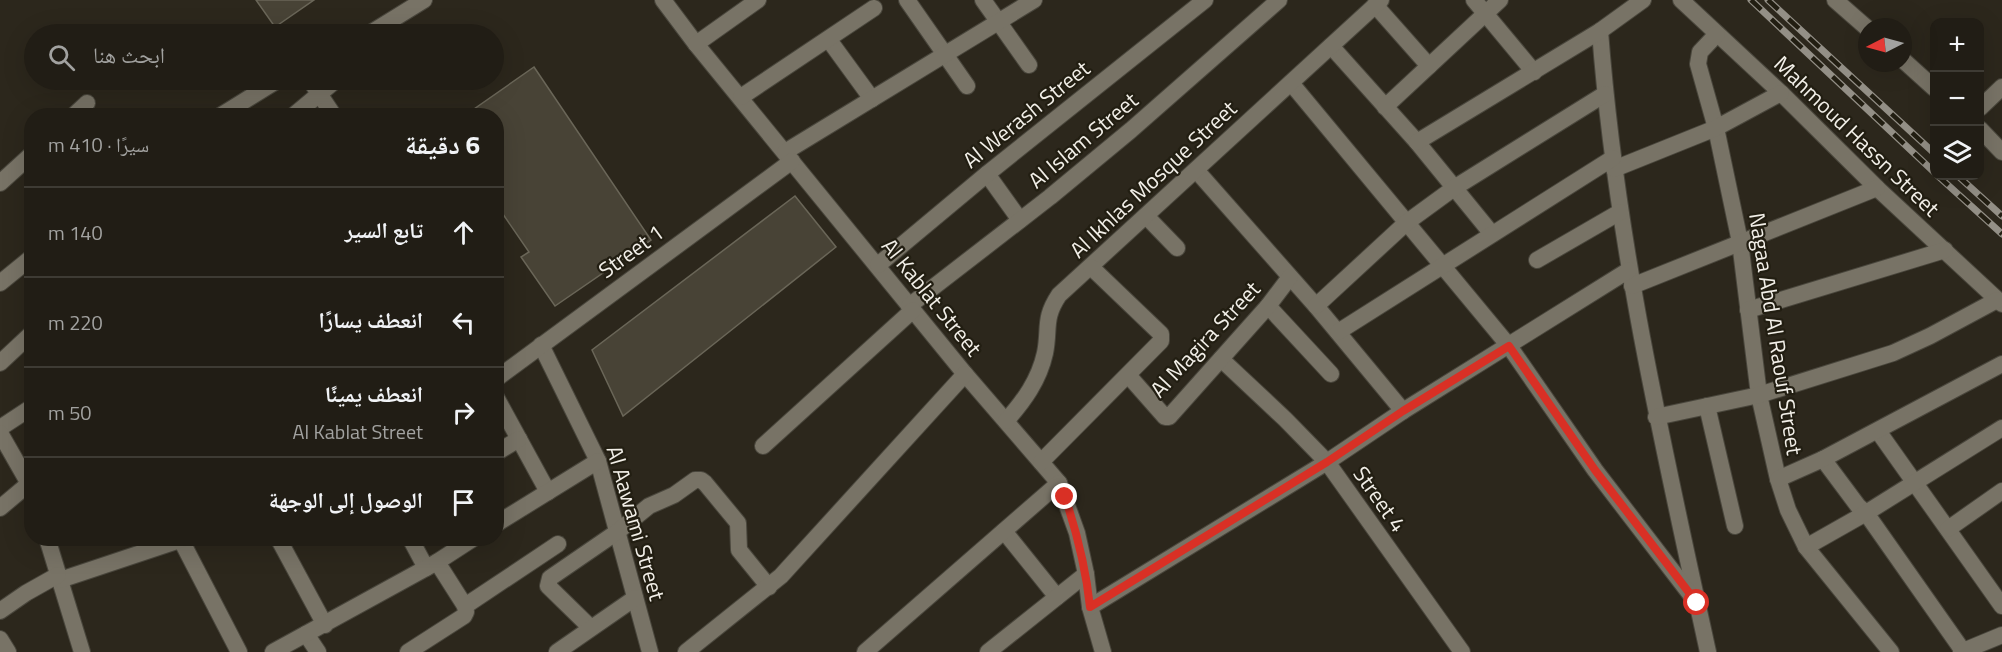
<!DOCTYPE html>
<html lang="ar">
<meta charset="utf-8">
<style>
:root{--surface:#211d15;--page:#29261e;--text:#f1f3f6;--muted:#a2a2a0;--line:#3e3b34}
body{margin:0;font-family:"Titillium Web","Noto Naskh Arabic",sans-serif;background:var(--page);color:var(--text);direction:rtl}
.controls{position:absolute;right:18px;top:18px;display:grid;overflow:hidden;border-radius:12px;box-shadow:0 6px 24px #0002}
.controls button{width:54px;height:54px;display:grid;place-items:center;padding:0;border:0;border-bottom:2px solid var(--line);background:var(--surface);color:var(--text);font:30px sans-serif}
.compass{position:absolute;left:1858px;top:18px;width:54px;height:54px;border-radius:50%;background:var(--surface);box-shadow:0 6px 24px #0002;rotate:264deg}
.stop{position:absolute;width:18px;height:18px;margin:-14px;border:4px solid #d93025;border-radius:50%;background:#fff}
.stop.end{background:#d93025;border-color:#fff;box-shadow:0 2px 6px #0008}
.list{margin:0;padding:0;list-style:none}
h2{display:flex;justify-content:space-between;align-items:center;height:78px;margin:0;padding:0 24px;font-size:26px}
h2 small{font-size:20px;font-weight:400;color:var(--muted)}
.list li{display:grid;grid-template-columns:39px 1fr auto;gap:18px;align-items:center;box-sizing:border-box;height:90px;padding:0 24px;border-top:2px solid var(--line)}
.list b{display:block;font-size:22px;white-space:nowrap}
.list p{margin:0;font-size:20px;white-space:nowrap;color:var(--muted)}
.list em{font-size:20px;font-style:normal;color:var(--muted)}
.icon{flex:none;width:33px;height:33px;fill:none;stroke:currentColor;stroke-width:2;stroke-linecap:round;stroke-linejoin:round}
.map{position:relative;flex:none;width:2002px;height:652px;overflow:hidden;direction:ltr}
.search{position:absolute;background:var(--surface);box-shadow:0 6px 24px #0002;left:24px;top:24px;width:480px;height:66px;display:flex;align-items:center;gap:15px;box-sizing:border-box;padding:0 21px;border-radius:33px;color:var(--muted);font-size:22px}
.panel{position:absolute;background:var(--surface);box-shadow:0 6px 24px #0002;left:24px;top:108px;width:480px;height:438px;border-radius:24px;direction:rtl}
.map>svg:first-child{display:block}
.building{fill:#484336;stroke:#6a6658;stroke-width:1.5}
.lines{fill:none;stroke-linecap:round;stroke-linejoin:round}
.minor-casing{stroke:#49463c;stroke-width:18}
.minor{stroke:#787366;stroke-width:16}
.rail-casing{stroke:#938f86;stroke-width:7}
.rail{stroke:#221e12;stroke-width:4.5;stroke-dasharray:14;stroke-linecap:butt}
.route{stroke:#d93025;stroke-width:8}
.labels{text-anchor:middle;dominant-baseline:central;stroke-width:4.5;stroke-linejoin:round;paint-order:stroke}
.street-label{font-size:22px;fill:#f2efe8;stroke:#221e12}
</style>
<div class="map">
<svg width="2002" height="652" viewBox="0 0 2002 652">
<rect width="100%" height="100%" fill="#2c271c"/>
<g class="building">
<path d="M256,0H314L275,27Z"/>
<path d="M534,67L651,240L555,306L521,257L529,252L496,204V116H464Z"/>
<path d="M795,196L836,247L623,416L592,350Z"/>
</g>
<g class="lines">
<defs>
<g id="minor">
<path d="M663,0L696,44L965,374L1059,483L1077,533L1086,574L1090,607L1103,652"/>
<path d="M907,0L967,86"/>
<path d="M983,0L1029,65"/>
<path d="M1474,0L1534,72"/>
<path d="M1681,0L1781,93L1877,188L2002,304"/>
<path d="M1835,0L1867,28"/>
<path d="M1375,5L1429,66"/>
<path d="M1600,31C1616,243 1663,445 1708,652"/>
<path d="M369,34L424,0"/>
<path d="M1717,34L1700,52L1698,64L1716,128L1740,242L1759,395L1778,479L1788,510L1806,547L1891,652"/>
<path d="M829,40L872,99"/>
<path d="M696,44L758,0"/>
<path d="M1331,46L1417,142L1492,234"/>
<path d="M1903,60L1934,88"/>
<path d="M310,80L334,116"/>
<path d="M1291,83L1509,346L1595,470L1697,603"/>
<path d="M741,97L874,8"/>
<path d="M1385,107L1500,0"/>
<path d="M1980,108L2002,87"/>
<path d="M73,116L87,103"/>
<path d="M220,116L278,80"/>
<path d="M293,116L336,80"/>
<path d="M1980,129L2002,152"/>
<path d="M1417,142L1600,31L1643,0"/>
<path d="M785,152L1034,0"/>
<path d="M1614,169L1716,128L1781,93"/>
<path d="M1196,170L1316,306L1403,411"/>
<path d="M987,174L1020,220"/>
<path d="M0,183L32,154"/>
<path d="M1146,216L1177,248"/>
<path d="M1537,260L1620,212"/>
<path d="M878,265L987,174L1205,0"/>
<path d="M0,283L32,257"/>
<path d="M1632,286L1877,188"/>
<path d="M909,306L1050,197L1131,130L1279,0"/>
<path d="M1268,306L1331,374"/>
<path d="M1316,306L1406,223L1454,188L1605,94"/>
<path d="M1748,310L1945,250"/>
<path d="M1338,332L1613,158"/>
<path d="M541,345L598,461L650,652"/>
<path d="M1221,359L1285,419L1327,462L1462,652"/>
<path d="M0,363L32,333"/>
<path d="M1128,375L1165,417H1169L1268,306L1290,277"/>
<path d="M496,379L792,161"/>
<path d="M496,397L548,492"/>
<path d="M1707,406L1735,526"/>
<path d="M1656,417L1759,395L1893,353L1930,336L1997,300"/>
<path d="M1006,421C1024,401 1039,380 1045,353C1050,328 1043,319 1059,295L1381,0"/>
<path d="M0,428L32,407"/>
<path d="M1878,431L2002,606"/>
<path d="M0,433L32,489"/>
<path d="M763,446L913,310"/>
<path d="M496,453L519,439"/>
<path d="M1823,459L1858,506L1866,513L1963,651"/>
<path d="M1041,462L1161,341V334L1091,267"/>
<path d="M1778,479L1823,459L2002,364"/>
<path d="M0,508L32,481"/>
<path d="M496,524L598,461"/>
<path d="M1948,529L2002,491"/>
<path d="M1004,531L1057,597"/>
<path d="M47,538L82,652"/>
<path d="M180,538L239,652"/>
<path d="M278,538L325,625"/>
<path d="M410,538L426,568"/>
<path d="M1806,547L1866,513L2002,428"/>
<path d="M60,580L180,540"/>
<path d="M465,606L558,544"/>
<path d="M1090,607L1327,462L1403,411L1629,270"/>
<path d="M0,611L26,593L58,575"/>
<path d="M591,628L548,586L550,578L617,532L649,506L674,495L695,480H701L705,483L738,523L739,550L769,587"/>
<path d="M306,634L318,652"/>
<path d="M0,639L8,652"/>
<path d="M273,652L437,562L474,538"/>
<path d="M408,652L464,616L466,612L465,606L437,562"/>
<path d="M557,652L635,598"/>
<path d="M686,652L781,576L965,374"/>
<path d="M865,652L1059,483"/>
<path d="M988,652L1086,574"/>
<path d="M1961,652L2002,635"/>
</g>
</defs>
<use href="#minor" class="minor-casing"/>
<use href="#minor" class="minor"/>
<defs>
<g id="rail">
<path d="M1751,0L1934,172"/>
<path d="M1768,0L1934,153"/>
<path d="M1938,176L2002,234"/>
<path d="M1958,176L2002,216"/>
</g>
</defs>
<use href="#rail" class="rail-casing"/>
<use href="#rail" class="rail"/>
</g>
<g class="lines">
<path class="route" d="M1065,497C1077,533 1086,569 1090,607L1327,462L1403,411L1509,346L1595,470L1697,603"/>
</g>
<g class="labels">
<g class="street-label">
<text transform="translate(1026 114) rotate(-39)">Al Werash Street</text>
<text transform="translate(1857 136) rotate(44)">Mahmoud Hassn Street</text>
<text transform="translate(1083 140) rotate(-40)">Al Islam Street</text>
<text transform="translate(1153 179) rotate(-43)">Al Ikhlas Mosque Street</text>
<text transform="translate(631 251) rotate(-36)">Street 1</text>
<text transform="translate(932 297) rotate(51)">Al Kablat Street</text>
<text transform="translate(1776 334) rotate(81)">Nagaa Abd Al Raouf Street</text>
<text transform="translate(1205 339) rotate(-47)">Al Magira Street</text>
<text transform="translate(1380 499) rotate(55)">Street 4</text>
<text transform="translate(636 523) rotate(74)">Al Aawami Street</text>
</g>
</g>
</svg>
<div class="controls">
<button>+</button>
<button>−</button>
<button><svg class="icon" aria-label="layers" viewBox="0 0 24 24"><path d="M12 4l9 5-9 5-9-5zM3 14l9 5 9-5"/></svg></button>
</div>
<svg class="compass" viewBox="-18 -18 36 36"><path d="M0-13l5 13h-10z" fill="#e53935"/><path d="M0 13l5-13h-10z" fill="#a2a2a0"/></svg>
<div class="stop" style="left:1697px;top:603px"></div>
<div class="stop end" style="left:1065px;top:497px"></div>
<div class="search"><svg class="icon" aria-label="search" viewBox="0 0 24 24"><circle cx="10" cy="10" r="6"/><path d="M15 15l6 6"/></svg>ابحث هنا</div>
<section class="panel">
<h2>6 دقيقة<small>سيرًا · 410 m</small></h2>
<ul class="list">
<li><svg class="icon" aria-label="ahead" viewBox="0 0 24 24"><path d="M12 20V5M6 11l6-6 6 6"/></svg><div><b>تابع السير</b></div><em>140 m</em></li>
<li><svg class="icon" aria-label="left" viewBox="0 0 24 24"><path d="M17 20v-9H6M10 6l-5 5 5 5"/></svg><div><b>انعطف يسارًا</b></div><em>220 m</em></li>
<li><svg class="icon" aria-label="right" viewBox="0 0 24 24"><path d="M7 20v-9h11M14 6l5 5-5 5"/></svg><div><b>انعطف يمينًا</b><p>Al Kablat Street</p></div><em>50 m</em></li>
<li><svg class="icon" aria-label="arrive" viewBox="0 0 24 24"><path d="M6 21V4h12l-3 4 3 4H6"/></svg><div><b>الوصول إلى الوجهة</b></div></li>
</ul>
</section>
</div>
